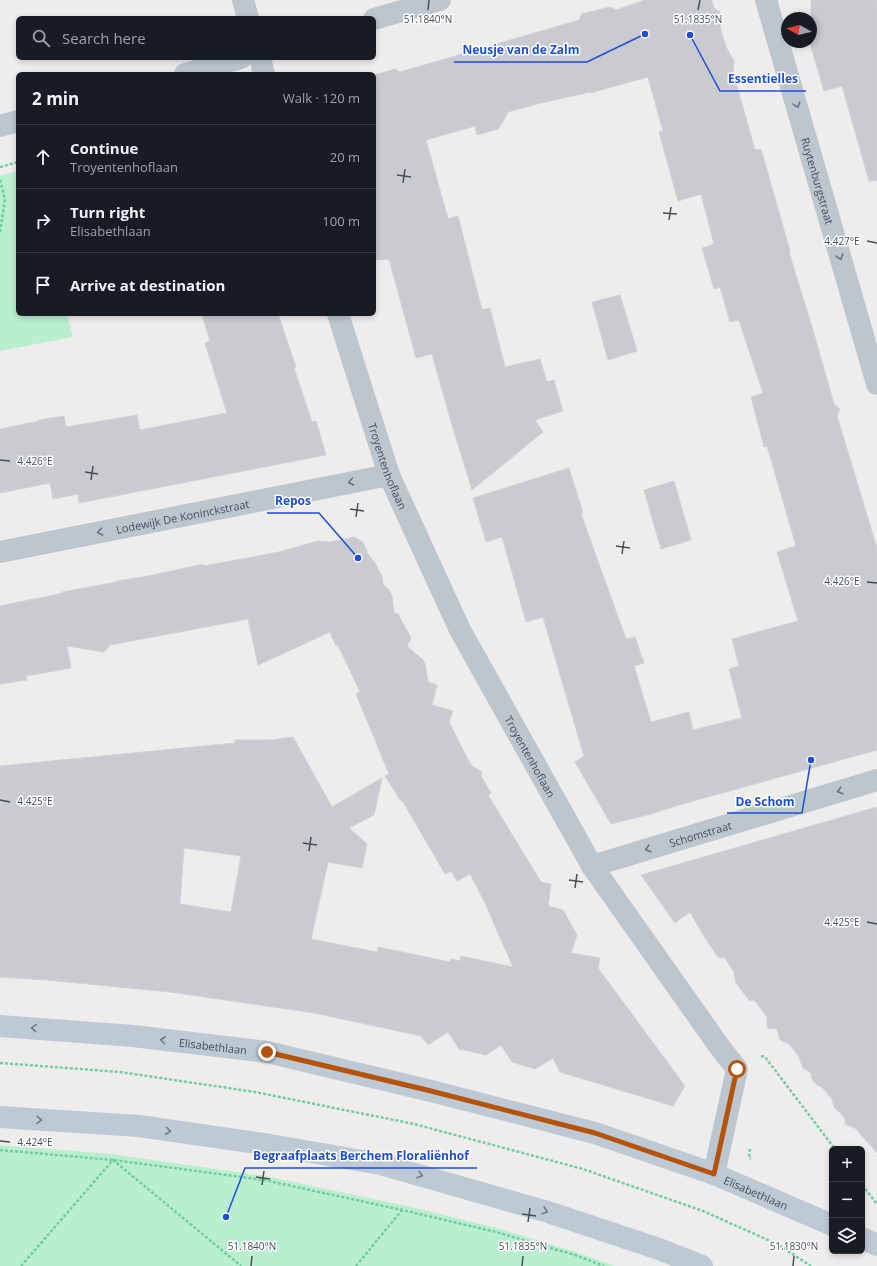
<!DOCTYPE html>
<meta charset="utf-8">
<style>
:root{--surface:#171b24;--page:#242831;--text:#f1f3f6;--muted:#9ea1a6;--line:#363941}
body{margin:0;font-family:"Open Sans",sans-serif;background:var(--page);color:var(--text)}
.controls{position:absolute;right:12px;bottom:12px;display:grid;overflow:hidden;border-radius:6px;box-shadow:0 2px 6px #0003}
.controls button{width:36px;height:36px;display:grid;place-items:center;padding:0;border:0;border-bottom:1px solid var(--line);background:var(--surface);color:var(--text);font:20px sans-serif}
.compass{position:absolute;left:781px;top:12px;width:36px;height:36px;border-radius:50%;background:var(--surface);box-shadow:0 2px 6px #0003;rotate:278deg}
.stop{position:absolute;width:12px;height:12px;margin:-9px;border:3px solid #b45309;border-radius:50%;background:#fff}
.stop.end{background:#b45309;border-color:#fff;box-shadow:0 1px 4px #0008}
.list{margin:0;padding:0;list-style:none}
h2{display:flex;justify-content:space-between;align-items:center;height:52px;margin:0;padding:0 16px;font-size:17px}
h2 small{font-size:13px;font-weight:400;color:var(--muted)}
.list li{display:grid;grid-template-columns:26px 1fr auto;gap:12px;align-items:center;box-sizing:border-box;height:64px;padding:0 16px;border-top:1px solid var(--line)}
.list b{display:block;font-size:15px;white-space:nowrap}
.list p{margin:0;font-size:13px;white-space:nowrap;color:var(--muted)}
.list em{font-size:13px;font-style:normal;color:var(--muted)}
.icon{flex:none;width:22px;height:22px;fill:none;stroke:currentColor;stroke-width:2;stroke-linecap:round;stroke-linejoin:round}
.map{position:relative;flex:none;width:877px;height:1266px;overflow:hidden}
.search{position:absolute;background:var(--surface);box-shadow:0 2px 6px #0003;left:16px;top:16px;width:360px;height:44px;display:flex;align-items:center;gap:10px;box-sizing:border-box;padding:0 14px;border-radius:6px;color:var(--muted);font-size:15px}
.panel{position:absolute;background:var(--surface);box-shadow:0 2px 6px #0003;left:16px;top:72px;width:360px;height:244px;border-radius:6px}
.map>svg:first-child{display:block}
.green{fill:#b9efcf}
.building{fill:#c9cbd1;stroke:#d0d2d8;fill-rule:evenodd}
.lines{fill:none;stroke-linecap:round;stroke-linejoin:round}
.path{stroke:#70cda2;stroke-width:2.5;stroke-dasharray:3 2;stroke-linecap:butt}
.minor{stroke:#bcc6cf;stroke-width:22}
.secondary{stroke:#bec9d6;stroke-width:22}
.oneway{stroke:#68737d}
.oneway2{stroke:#6f7a85}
.route{stroke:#b45309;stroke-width:5}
.ticks{fill:none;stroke:#444f5a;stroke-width:1.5}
.labels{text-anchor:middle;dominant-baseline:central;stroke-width:3;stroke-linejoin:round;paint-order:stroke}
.street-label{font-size:11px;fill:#444f5a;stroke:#fff}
.ticks-label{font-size:10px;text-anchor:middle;fill:#444f5a;stroke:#fff;stroke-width:3;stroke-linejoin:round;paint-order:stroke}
.leader{fill:none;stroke:#1d4ed8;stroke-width:1.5}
.callout-dot{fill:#1d4ed8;stroke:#fff;stroke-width:1.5}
.callout-label{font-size:12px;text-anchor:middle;font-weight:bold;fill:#1d4ed8;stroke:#fff;stroke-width:3;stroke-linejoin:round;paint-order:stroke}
</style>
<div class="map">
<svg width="877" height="1266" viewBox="0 0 877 1266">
<rect width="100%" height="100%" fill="#efecec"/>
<g class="green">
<path d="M18,171V314H67L73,337L0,351V176Z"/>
<path d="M0,1145L111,1154L265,1176L407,1206L497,1228L576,1252L615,1266H0Z"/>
</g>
<g class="building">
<path d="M645,0H712L714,8L720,12L722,21L720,27L726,47L734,61L733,72L755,150L761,149L790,251L789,252L815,337L834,404L840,409L837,416L877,548V750L679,805L651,814L611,824L575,762L584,756L543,617L526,622L502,537L486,542L473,498L569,468L583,513L581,514L626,639L635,637L644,663L634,666L651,722L689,712L693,730L742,718L729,669L739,666L732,639L798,621L777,552L796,546L767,446L764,447L751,397L763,393L755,369L739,320L730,322L720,287L714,289L702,248L714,244L701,194L678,201L659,132L663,131L648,77L590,93V92L537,104L508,112L501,125L498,129L477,135L475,126L426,140L448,219L458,216L482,310L490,308L505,367L540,359L547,382L554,380L563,411L535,420L543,432L472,490L450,418L432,354L416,358L389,259L374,260V75L395,69L400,72L579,20L582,14L610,7L616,10Z"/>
<path d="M811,0H877V180L869,181L842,86L824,91L811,47Z"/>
<path d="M620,295L637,351L608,360L592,302Z"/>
<path d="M202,314H278L296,367L294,368L312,422L316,421L326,455L79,503L78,494L53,499L50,483L0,493V429L39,421V420L64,416L66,427L137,415L140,430L227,413L205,343L210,341Z"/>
<path d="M674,481L691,540L661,549L644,490Z"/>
<path d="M354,537L363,542L368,554L375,563L382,576L383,584L389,590L392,596L394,613L398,614L411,638L407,646L423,660L425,664L428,682L437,685L432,705L453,711L449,722L466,756L472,766L482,772L481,776L491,793L488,795L541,882L551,884L548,906L563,910L577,935L571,953L600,958L598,968L685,1086L673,1106L560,1072L553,1058L535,1069L512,1062L501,1045L486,1055L459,1049L448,1032L428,1045L421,1036L314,1013L170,992L47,980L0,977V766L235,743V740H271L293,737L332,807L382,778L374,815L349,828L367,844L362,868L328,862L311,939L377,952L378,947L450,962L451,959L460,961L461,956L513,967L484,901L470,874L457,881L451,871L445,874L402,800L401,801L385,776L389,774L356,694L360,692L338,645L336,646L330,632L258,665L248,619L110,645L104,652L67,646L71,668L26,676L27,680L0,684V606L63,593L62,592L117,582V581L149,576L203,564L204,566L279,552L318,541L330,542ZM184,848L241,856L231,912L180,904Z"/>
<path d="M877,807V1153L855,1128L845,1124V1118L834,1107L832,1099L823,1088L816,1084L812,1079L811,1073L803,1068L798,1055L789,1044L780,1040L777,1029L767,1028V1017L755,1001L749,1000L736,983L734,972L725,958L718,957L707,941L690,912L675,923L641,875Z"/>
</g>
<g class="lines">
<g class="path">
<path d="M0,167L18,162"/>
<path d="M0,180L5,199L0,232"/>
<path d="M761,1056L765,1057L835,1149"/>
<path d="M0,1063L120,1072L255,1092L414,1124L583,1169L703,1211L777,1244L811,1266"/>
<path d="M750,1149L749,1158L751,1159"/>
<path d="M0,1150L113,1160L264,1180L402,1210L496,1232L575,1255L604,1266"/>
<path d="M862,1185L877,1204"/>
<path d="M21,1266L113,1160L241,1266"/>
<path d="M356,1266L402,1210"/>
</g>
<g class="minor">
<path d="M243,0L248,18"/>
<path id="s1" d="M766,0L877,384"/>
<path d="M374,19L440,0"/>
<path d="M260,58L264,74"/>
<path d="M185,74L241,58"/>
<path d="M0,126L18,121"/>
<path id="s2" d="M338,314L389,475L460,630L592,866L719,1046L737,1069L714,1174"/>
<path id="s3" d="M0,552L389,475"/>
<path id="s4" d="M592,866L877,780"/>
</g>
<g class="secondary">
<path id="s5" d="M0,1026L133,1036L267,1052L427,1090L595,1133L714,1174L832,1225"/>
<path d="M0,1117L139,1126L270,1145L380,1164L548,1212L659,1249L702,1266"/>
<path d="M862,1238L877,1245"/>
</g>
</g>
<defs><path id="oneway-chevron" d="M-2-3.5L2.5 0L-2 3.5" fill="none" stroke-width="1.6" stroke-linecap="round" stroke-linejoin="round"/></defs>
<g class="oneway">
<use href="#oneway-chevron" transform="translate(797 105) rotate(74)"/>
<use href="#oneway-chevron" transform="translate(840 257) rotate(74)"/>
<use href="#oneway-chevron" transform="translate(351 482) rotate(169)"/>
<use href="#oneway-chevron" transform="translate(100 532) rotate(169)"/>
<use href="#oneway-chevron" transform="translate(840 791) rotate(163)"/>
<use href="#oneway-chevron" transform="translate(648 849) rotate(163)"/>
</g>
<g class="oneway2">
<use href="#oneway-chevron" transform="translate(34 1028) rotate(-177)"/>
<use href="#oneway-chevron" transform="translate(163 1040) rotate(-173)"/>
<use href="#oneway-chevron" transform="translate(39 1120) rotate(4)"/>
<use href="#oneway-chevron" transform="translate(168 1131) rotate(8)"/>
<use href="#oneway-chevron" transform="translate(420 1175) rotate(16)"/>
<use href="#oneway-chevron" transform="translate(545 1211) rotate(17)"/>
</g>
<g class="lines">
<path class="route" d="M267,1052L427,1090L595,1133L714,1174L737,1069"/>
</g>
<path class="ticks" d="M428,10L429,0M698,10L700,0M397,175L411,177M403,183L405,169M663,213L677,214M669,220L671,207M867,241L877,243M0,460L10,461M85,472L98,474M91,480L93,466M350,509L364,511M356,517L358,503M616,546L630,548M622,554L624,541M867,582L877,583M0,800L10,802M303,843L317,845M309,851L311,837M569,880L583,882M575,888L577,874M867,922L877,924M0,1141L10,1142M256,1177L270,1179M262,1185L264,1171M522,1214L536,1216M528,1222L530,1208M251,1266L252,1256M522,1266L523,1256M793,1266L794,1256"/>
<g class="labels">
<g class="street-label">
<text stroke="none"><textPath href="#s1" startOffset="188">Ruytenburgstraat</textPath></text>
<text stroke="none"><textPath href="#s2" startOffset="160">Troyentenhoflaan</textPath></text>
<text stroke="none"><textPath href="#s3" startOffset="186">Lodewijk De Koninckstraat</textPath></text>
<text stroke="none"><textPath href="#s2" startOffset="484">Troyentenhoflaan</textPath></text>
<text stroke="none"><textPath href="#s4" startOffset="113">Schomstraat</textPath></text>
<text stroke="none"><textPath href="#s5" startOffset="214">Elisabethlaan</textPath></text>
<text stroke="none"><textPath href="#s5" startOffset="778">Elisabethlaan</textPath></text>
</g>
</g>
<g class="ticks-label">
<text x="428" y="23">51.1840°N</text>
<text x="698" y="23">51.1835°N</text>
<text x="842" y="245">4.427°E</text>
<text x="35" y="465">4.426°E</text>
<text x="842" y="585">4.426°E</text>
<text x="35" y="805">4.425°E</text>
<text x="842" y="926">4.425°E</text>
<text x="35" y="1146">4.424°E</text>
<text x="252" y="1250">51.1840°N</text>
<text x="523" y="1250">51.1835°N</text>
<text x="794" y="1250">51.1830°N</text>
</g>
<path class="leader" d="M645 34L587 62H454M690 35L720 91H806M358 558L319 513H267M811 760L802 813H727M226 1217L245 1168H477"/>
<g class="callout-dot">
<circle cx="645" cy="34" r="4"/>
<circle cx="690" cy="35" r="4"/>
<circle cx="358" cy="558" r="4"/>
<circle cx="811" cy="760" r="4"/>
<circle cx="226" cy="1217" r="4"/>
</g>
<g class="callout-label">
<text x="521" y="54">Neusje van de Zalm</text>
<text x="763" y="83">Essentielles</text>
<text x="293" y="505">Repos</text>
<text x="765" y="806">De Schom</text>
<text x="361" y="1160">Begraafplaats Berchem Floraliënhof</text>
</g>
</svg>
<div class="controls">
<button>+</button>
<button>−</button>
<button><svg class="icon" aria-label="layers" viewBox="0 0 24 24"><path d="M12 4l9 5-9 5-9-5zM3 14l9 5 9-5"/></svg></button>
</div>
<svg class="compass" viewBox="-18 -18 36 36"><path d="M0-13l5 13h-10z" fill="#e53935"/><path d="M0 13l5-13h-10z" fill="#9ea1a6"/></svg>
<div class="stop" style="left:737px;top:1069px"></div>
<div class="stop end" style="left:267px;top:1052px"></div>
<div class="search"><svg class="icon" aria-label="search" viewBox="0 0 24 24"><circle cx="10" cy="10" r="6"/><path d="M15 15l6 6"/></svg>Search here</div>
<section class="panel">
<h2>2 min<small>Walk · 120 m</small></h2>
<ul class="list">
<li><svg class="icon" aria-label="ahead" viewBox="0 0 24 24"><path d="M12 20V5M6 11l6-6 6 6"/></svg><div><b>Continue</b><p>Troyentenhoflaan</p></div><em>20 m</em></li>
<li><svg class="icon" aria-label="right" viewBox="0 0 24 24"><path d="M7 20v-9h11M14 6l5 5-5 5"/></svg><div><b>Turn right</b><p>Elisabethlaan</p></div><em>100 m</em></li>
<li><svg class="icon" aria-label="arrive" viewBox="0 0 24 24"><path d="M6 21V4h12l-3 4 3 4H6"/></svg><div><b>Arrive at destination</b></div></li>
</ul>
</section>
</div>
